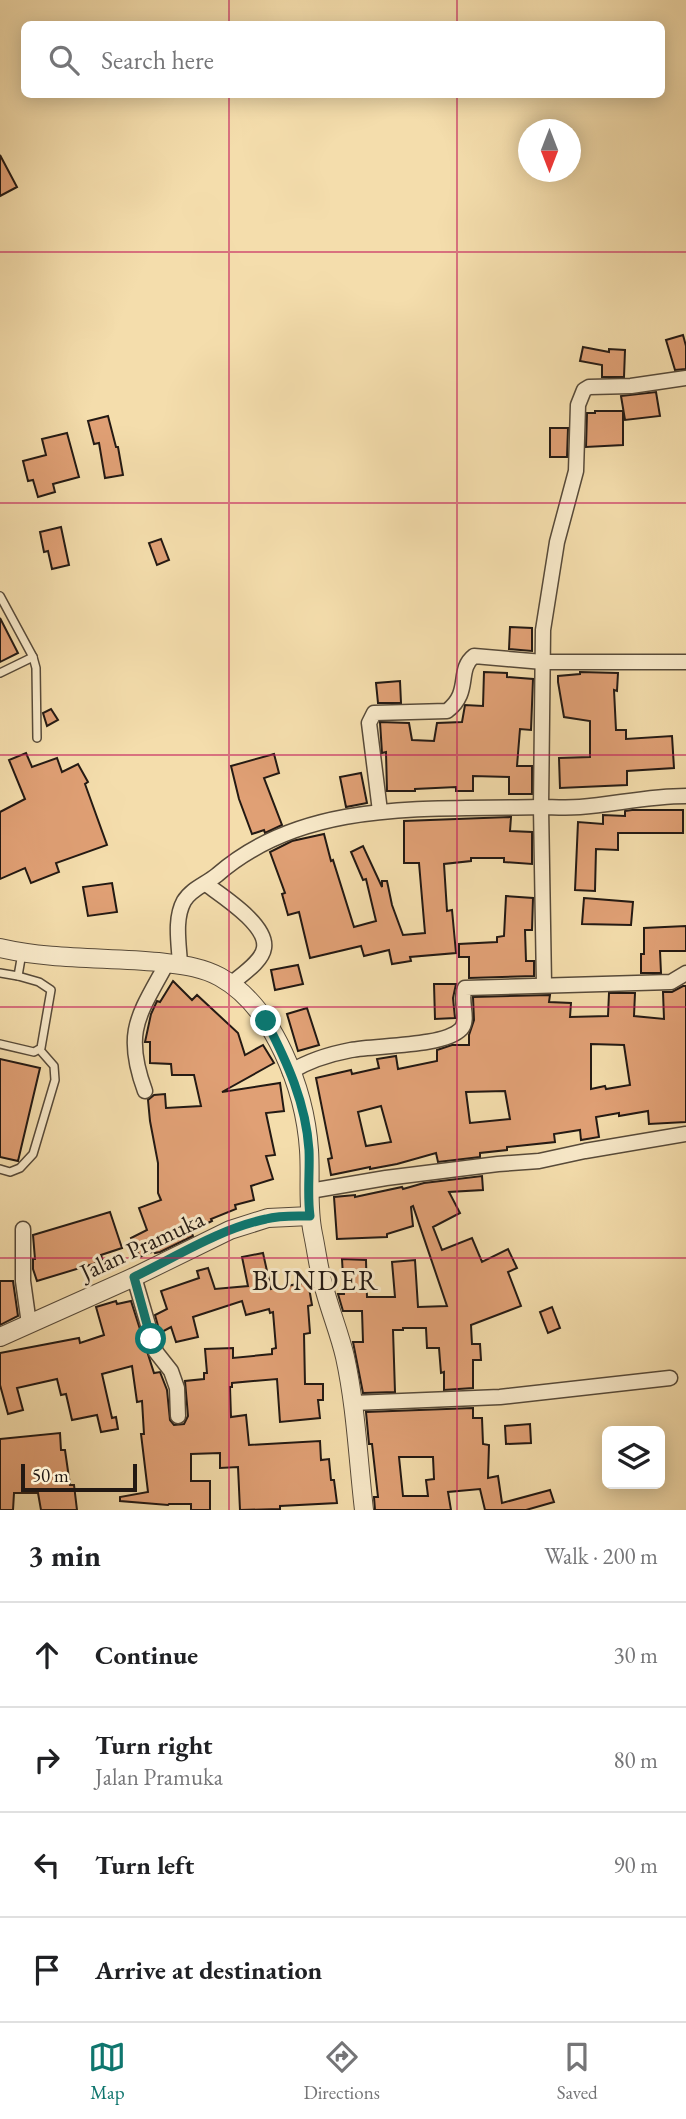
<!DOCTYPE html>
<meta charset="utf-8">
<style>
:root{--surface:#fff;--page:#f2f2f2;--text:#202124;--muted:#757577;--line:#e0e0e0;--accent:#0f766e}
body{margin:0;font-family:"EB Garamond",serif;background:var(--page);color:var(--text)}
.controls{position:absolute;right:21px;bottom:21px;display:grid;overflow:hidden;border-radius:10px;box-shadow:0 4px 18px #0003}
.controls button{width:63px;height:63px;display:grid;place-items:center;padding:0;border:0;border-bottom:2px solid var(--line);background:var(--surface);color:var(--text);font:35px sans-serif}
.compass{position:absolute;left:518px;top:119px;width:63px;height:63px;border-radius:50%;background:var(--surface);box-shadow:0 4px 18px #0003;rotate:180deg}
.scale{position:absolute;left:21px;bottom:18px;width:116px;box-sizing:border-box;padding-left:7px;border:4px solid #231913;border-top:0;font-size:19px;line-height:24px;white-space:nowrap;color:#231913;-webkit-text-stroke:5px #f8e9c9;paint-order:stroke}
.stop{position:absolute;width:21px;height:21px;margin:-16px;border:5px solid #0f766e;border-radius:50%;background:#fff}
.stop.end{background:#0f766e;border-color:#fff;box-shadow:0 2px 7px #0008}
.list{margin:0;padding:0;list-style:none}
h2{display:flex;justify-content:space-between;align-items:center;height:91px;margin:0;padding:0 28px;font-size:30px}
h2 small{font-size:23px;font-weight:400;color:var(--muted)}
.list li{display:grid;grid-template-columns:46px 1fr auto;gap:21px;align-items:center;box-sizing:border-box;height:105px;padding:0 28px;border-top:2px solid var(--line)}
.list b{display:block;font-size:26px;white-space:nowrap}
.list p{margin:0;font-size:23px;white-space:nowrap;color:var(--muted)}
.list em{font-size:23px;font-style:normal;color:var(--muted)}
.icon{flex:none;width:38px;height:38px;fill:none;stroke:currentColor;stroke-width:2;stroke-linecap:round;stroke-linejoin:round}
.map{position:relative;flex:none;width:686px;height:1510px;overflow:hidden}
.search{position:absolute;background:var(--surface);box-shadow:0 4px 18px #0003;left:21px;right:21px;top:21px;height:77px;display:flex;align-items:center;gap:18px;box-sizing:border-box;padding:0 24px;border-radius:10px;color:var(--muted);font-size:26px}
.sheet{height:511px;background:var(--surface)}
nav{display:flex;justify-content:space-around;align-items:center;box-sizing:border-box;height:98px;border-top:2px solid var(--line);background:var(--surface);font-size:19px;color:var(--muted)}
nav a{display:grid;justify-items:center;gap:4px}
nav .on{color:var(--accent)}
.map>svg:first-child{display:block}
.building{fill:#e0a075;stroke:#231913;stroke-width:2;fill-rule:evenodd}
.lines{fill:none;stroke-linecap:round;stroke-linejoin:round}
.service-casing{stroke:#574a39;stroke-width:10}
.minor-casing{stroke:#574a39;stroke-width:17}
.tertiary-casing{stroke:#574a39;stroke-width:20}
.service{stroke:#f8e9c9;stroke-width:7}
.minor{stroke:#f8e9c9;stroke-width:14}
.tertiary{stroke:#f8e9c9;stroke-width:18}
.route{stroke:#0f766e;stroke-width:9}
.grid{fill:none;stroke:#c2185b;stroke-width:2;stroke-opacity:0.55}
.labels{text-anchor:middle;dominant-baseline:central;stroke-width:6;stroke-linejoin:round;paint-order:stroke}
.street-label{font-size:24px;fill:#231913;stroke:#f8e9c9}
.quarter-label{font-size:28px;letter-spacing:2px;fill:#231913;stroke:#f8e9c9}
</style>
<div class="map">
<svg width="686" height="1510" viewBox="0 0 686 1510">
<rect width="100%" height="100%" fill="#f4ddac"/>
<filter id="stains"><feTurbulence type="fractalNoise" baseFrequency=".00286" numOctaves="4"/><feColorMatrix values="0 0 0 0 .2 0 0 0 0 .09 0 0 0 0 .02 0 0 0 .5 -.17"/></filter>
<radialGradient id="worn" r=".72"><stop offset=".6" stop-color="#630" stop-opacity="0"/><stop offset="1" stop-color="#630" stop-opacity=".3"/></radialGradient>
<g class="building">
<path d="M0,155L17,187L0,196Z"/>
<path d="M683,335L686,346V369L675,370L666,340Z"/>
<path d="M583,347L609,352V349L625,350L624,377H602V365L580,361Z"/>
<path d="M656,392L660,416L625,420L621,396Z"/>
<path d="M595,411H623V445L586,447L587,413H595Z"/>
<path d="M108,416L116,447H118L123,475L105,478L99,443L94,444L88,421Z"/>
<path d="M550,428H568L567,457H550Z"/>
<path d="M67,433L79,477L53,484L55,492L38,497L33,480L28,481L23,461L46,455L42,439Z"/>
<path d="M61,527L69,565L52,569L48,551L44,552L40,532Z"/>
<path d="M161,539L169,560L157,565L149,543Z"/>
<path d="M0,618L18,653L0,662Z"/>
<path d="M510,627L532,628V651L509,649Z"/>
<path d="M484,672L507,673V677L533,679L531,730L520,729L517,766H532V794H509V777L473,776V791H456V787L415,789V791H387L386,752L382,753L380,722L409,723L412,740L434,741L437,723L462,722L465,705L483,706Z"/>
<path d="M580,672L618,673L617,691L614,690L616,730H626V739L672,736L674,768L627,771V785L560,788L559,758L590,757V721L564,717L558,682V676L580,674Z"/>
<path d="M400,681L401,703H378L376,683Z"/>
<path d="M51,709L58,720L47,726L43,713Z"/>
<path d="M26,753L32,767L57,758L62,772L78,764L88,782L85,784L107,845L56,863L59,872L31,883L25,868L0,879V812L25,799L9,760Z"/>
<path d="M274,754L279,773L264,778L282,825L265,833L264,830L252,834L239,799L231,766Z"/>
<path d="M361,773L367,803L346,807L340,777Z"/>
<path d="M632,810H683V833H618V850L596,849L595,891L575,890L578,822L603,824V815L625,816V811Z"/>
<path d="M511,817L510,831L532,832V864L504,862V858H471V861L444,864L447,911L452,910L456,953L410,957L411,961L392,964L389,950L364,956L361,946L310,958L299,912L288,915L282,894L285,893L270,852L292,841L324,834L331,861L333,860L354,927L376,921L366,879L363,880L351,852L363,846L382,887V881H387L392,905L403,935L425,933L419,863H404V821Z"/>
<path d="M112,883L117,912L88,916L83,887Z"/>
<path d="M506,896L533,898L532,930H525L526,961H534V976L469,978V957H459V944L497,942V937L504,936Z"/>
<path d="M584,898L633,902L631,925L582,924Z"/>
<path d="M686,926V951H660L661,973H641V954H644V928Z"/>
<path d="M298,965L303,984L275,990L271,970Z"/>
<path d="M173,981L192,1000L197,995L238,1033L245,1055L263,1045L274,1063L222,1092L280,1083L284,1111L266,1113L275,1155L266,1156L273,1179L251,1186L254,1200L235,1205L236,1209L211,1219L212,1221L191,1231L193,1236L160,1252L155,1253L154,1251L140,1257L131,1238L147,1230L139,1208L161,1200L158,1193V1163L150,1121L148,1100L154,1095L165,1094L166,1108L201,1106L194,1075H172L171,1064L150,1063V1042H145L151,1014L157,1001L160,1002Z"/>
<path d="M434,984H456L453,998L455,1018L435,1019Z"/>
<path d="M683,986H686V1122L649,1124L648,1111L619,1116V1113L596,1117L599,1137L581,1140L580,1130L554,1134L555,1142L507,1147V1150L480,1153V1157L438,1162L436,1153L397,1164L370,1169V1167L331,1175L328,1159L332,1158L316,1078L351,1070L352,1074L379,1068L377,1059L396,1056L398,1069L437,1061V1050L452,1045H469V1035L474,1020L473,997L550,995L549,1002L571,1003L570,1017L608,1016L609,993H635L634,1016L664,1019L663,992H672ZM591,1044L624,1045L630,1085L606,1089L605,1086L591,1089ZM505,1091L510,1119L470,1123L466,1092ZM381,1106L391,1142L366,1146L358,1112Z"/>
<path d="M307,1008L319,1045L298,1051L287,1014Z"/>
<path d="M0,1059L40,1068L18,1161L0,1157Z"/>
<path d="M482,1176L483,1190L449,1192L460,1213L433,1227L442,1250L472,1238L482,1262L508,1249L517,1268L508,1272L521,1306L471,1325L472,1344H480L481,1360H473V1388L444,1390V1372L441,1373L439,1348H427L426,1328H403V1330H393L395,1392L363,1393L353,1342H363L362,1311H343L338,1294H344L342,1259L366,1260L367,1297H395L392,1262L415,1260L418,1307L447,1306L413,1206L411,1207L413,1226L387,1234V1237L337,1239L334,1197L355,1195V1197L402,1187L403,1189L424,1183Z"/>
<path d="M110,1212L122,1248L101,1255L103,1261L37,1281L33,1269V1259H35L33,1235Z"/>
<path d="M263,1253L271,1289L308,1282L312,1305L308,1306L310,1333L304,1334L305,1384H323V1400H318L320,1418L280,1422L277,1379L232,1383V1387H230L231,1417L246,1415L249,1445L320,1441L321,1460L329,1459L331,1480H334L337,1503L280,1506V1509L240,1510L238,1467L220,1468V1453L191,1454V1481H210V1510H191V1504H169L168,1505L120,1501V1497L148,1492L141,1434H144L142,1401L137,1402L132,1366L102,1374L112,1418L116,1417L118,1429L101,1432L97,1415L72,1420L66,1394L61,1395L57,1379L17,1388L23,1410L8,1414L0,1385V1353L79,1338L80,1343L104,1335L96,1307L116,1301L117,1304L131,1301L154,1373L160,1372L167,1390L170,1420L174,1425L184,1424L188,1416L185,1381L204,1379V1373H207L205,1349L233,1348V1358L272,1354V1349L276,1348L273,1312L270,1313L269,1309L246,1315L242,1301L193,1317L198,1337L176,1342L171,1327L160,1333L155,1315L167,1309L161,1291L199,1278L197,1271L208,1268L215,1289L248,1286L242,1257Z"/>
<path d="M0,1281H13L18,1316L0,1325Z"/>
<path d="M552,1307L560,1328L548,1333L540,1312Z"/>
<path d="M473,1408V1418H482L483,1444L489,1445L488,1478L498,1476L502,1503L550,1490L554,1502L526,1510H485L480,1489L448,1492L451,1510H375L374,1497H378L372,1444H369L366,1412ZM399,1457H433L434,1479L426,1480L428,1496H403Z"/>
<path d="M530,1424L531,1443L506,1444L505,1426Z"/>
<path d="M60,1433L61,1450H65L70,1485H74L77,1510H41L38,1493H14L13,1510H0V1439Z"/>
</g>
<g class="lines">
<defs>
<g id="service">
<path d="M0,596L33,657L36,668L37,738"/>
<path d="M0,673L33,657"/>
<path d="M0,973L18,976L22,953"/>
<path d="M0,1044L34,1052L41,1048L51,990L39,982L18,976"/>
<path d="M0,1169L10,1172L20,1168L33,1154L55,1080L54,1066L40,1050"/>
</g>
<g id="minor">
<path d="M380,811L369,723L374,713L447,711C472,692 456,670 474,656L543,662H686"/>
<path d="M206,884C222,896 268,925 264,948C262,962 241,975 231,984"/>
<path d="M180,964C179,944 174,919 184,901C191,889 206,884 217,875C305,798 429,810 537,807C552,807 566,808 580,807C616,804 650,796 686,796"/>
<path d="M544,985L541,807L543,630L557,542L576,471L578,405L584,390L589,387L631,386L686,378"/>
<path d="M290,1072C308,1061 330,1054 351,1050C376,1045 444,1047 461,1029C470,1019 459,1000 465,988L671,982L686,973"/>
<path d="M145,1091C123,1031 139,1015 167,963"/>
<path d="M310,1191L386,1178L498,1164L539,1161L585,1151L686,1134"/>
<path d="M23,1229V1281L29,1324"/>
<path d="M134,1277L156,1352L171,1371L177,1388L178,1416"/>
<path d="M353,1403L500,1397L670,1378"/>
</g>
<g id="tertiary">
<path d="M0,948C52,960 106,957 158,962C180,965 200,966 220,977C274,1007 305,1090 309,1150C311,1178 307,1206 313,1234C317,1253 319,1273 325,1291C331,1313 340,1335 345,1357C356,1407 358,1459 364,1510"/>
<path d="M0,1337L134,1277L230,1230L268,1218L310,1216"/>
</g>
</defs>
<use href="#service" class="service-casing"/>
<use href="#minor" class="minor-casing"/>
<use href="#tertiary" class="tertiary-casing"/>
<use href="#service" class="service"/>
<use href="#minor" class="minor"/>
<use href="#tertiary" class="tertiary"/>
</g>
<g class="lines">
<path class="route" d="M151,1339L134,1277C176,1257 219,1229 266,1219C280,1215 295,1216 310,1216C307,1194 310,1172 309,1150C306,1103 287,1062 266,1021"/>
</g>
<path class="grid" d="M229,0V24M457,0V24M229,94V1510M457,94V1510M0,252H686M0,503H686M0,755H686M0,1007H686M0,1258H686"/>
<g class="labels">
<g class="street-label">
<text transform="translate(142 1245) rotate(-25)">Jalan Pramuka</text>
</g>
<g class="quarter-label">
<text x="316" y="1280">BUNDER</text>
</g>
</g>
<rect width="100%" height="100%" filter="url(#stains)"/>
<rect width="100%" height="100%" fill="url(#worn)"/>
</svg>
<div class="controls">
<button><svg class="icon" aria-label="layers" viewBox="0 0 24 24"><path d="M12 4l9 5-9 5-9-5zM3 14l9 5 9-5"/></svg></button>
</div>
<svg class="compass" viewBox="-18 -18 36 36"><path d="M0-13l5 13h-10z" fill="#e53935"/><path d="M0 13l5-13h-10z" fill="#757577"/></svg>
<div class="scale">50 m</div>
<div class="stop" style="left:151px;top:1339px"></div>
<div class="stop end" style="left:266px;top:1021px"></div>
<div class="search"><svg class="icon" aria-label="search" viewBox="0 0 24 24"><circle cx="10" cy="10" r="6"/><path d="M15 15l6 6"/></svg>Search here</div>
</div>
<section class="sheet">
<h2>3 min<small>Walk · 200 m</small></h2>
<ul class="list">
<li><svg class="icon" aria-label="ahead" viewBox="0 0 24 24"><path d="M12 20V5M6 11l6-6 6 6"/></svg><div><b>Continue</b></div><em>30 m</em></li>
<li><svg class="icon" aria-label="right" viewBox="0 0 24 24"><path d="M7 20v-9h11M14 6l5 5-5 5"/></svg><div><b>Turn right</b><p>Jalan Pramuka</p></div><em>80 m</em></li>
<li><svg class="icon" aria-label="left" viewBox="0 0 24 24"><path d="M17 20v-9H6M10 6l-5 5 5 5"/></svg><div><b>Turn left</b></div><em>90 m</em></li>
<li><svg class="icon" aria-label="arrive" viewBox="0 0 24 24"><path d="M6 21V4h12l-3 4 3 4H6"/></svg><div><b>Arrive at destination</b></div></li>
</ul>
</section>
<nav>
<a class="on"><svg class="icon" aria-label="map" viewBox="0 0 24 24"><path d="M3 6l6-2 6 2 6-2v14l-6 2-6-2-6 2zM9 4v14M15 6v14"/></svg>Map</a>
<a><svg class="icon" aria-label="directions" viewBox="0 0 24 24"><path d="M12 3l9 9-9 9-9-9zM9 14v-3h6M13 9l2 2-2 2"/></svg>Directions</a>
<a><svg class="icon" aria-label="saved" viewBox="0 0 24 24"><path d="M7 4h10v16l-5-4-5 4z"/></svg>Saved</a>
</nav>
